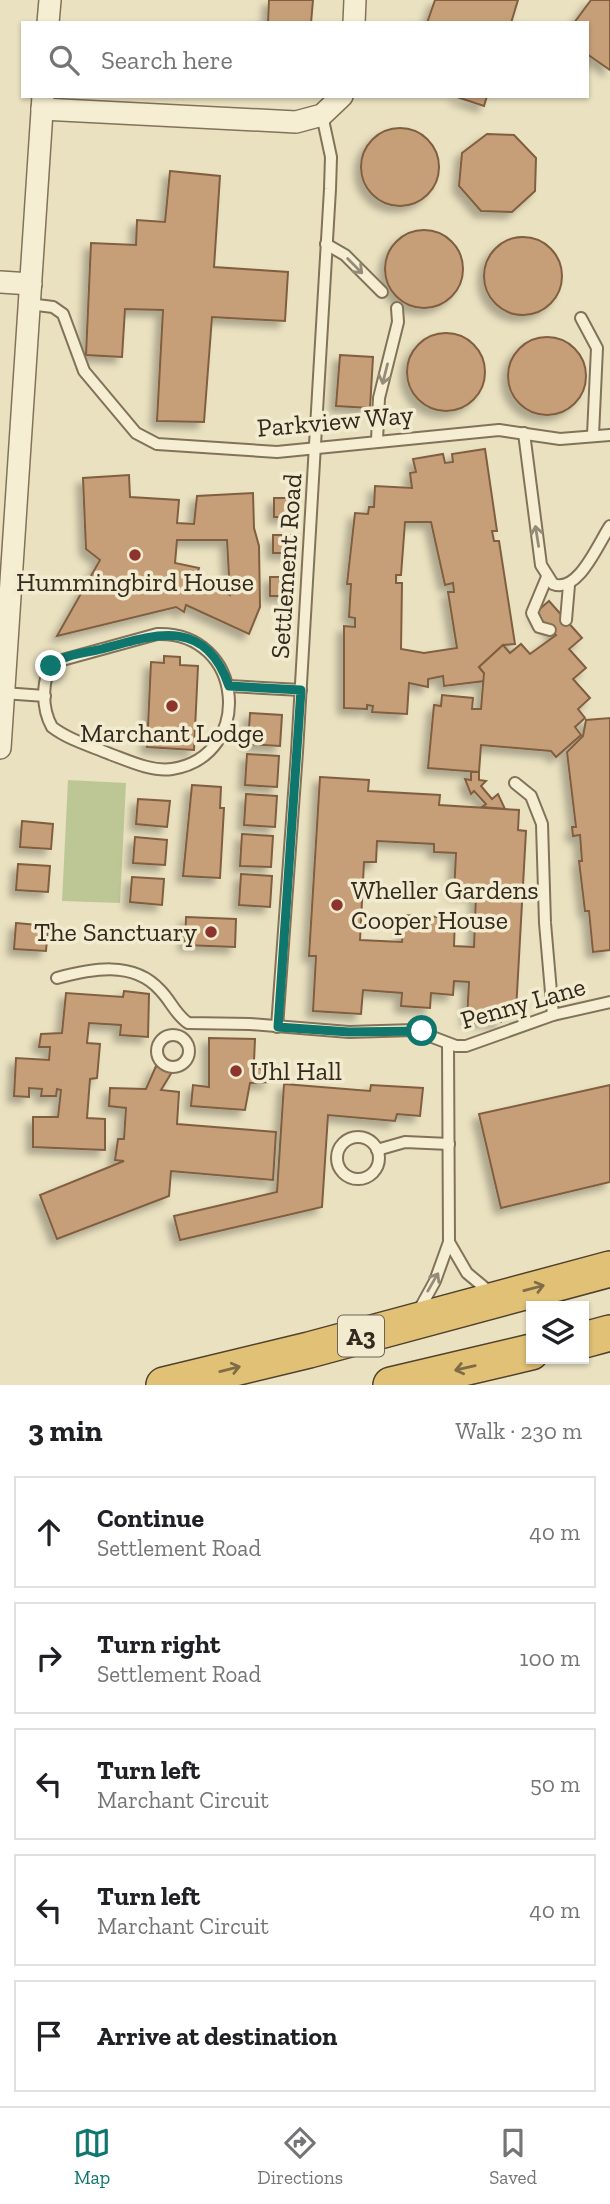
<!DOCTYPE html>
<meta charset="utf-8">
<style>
:root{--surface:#fff;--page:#f6f6f6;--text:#202124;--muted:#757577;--line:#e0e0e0;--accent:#0f766e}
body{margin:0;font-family:"Zilla Slab",serif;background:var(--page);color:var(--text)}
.controls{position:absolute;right:21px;bottom:21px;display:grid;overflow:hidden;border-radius:0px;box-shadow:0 2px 5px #0004}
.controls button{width:63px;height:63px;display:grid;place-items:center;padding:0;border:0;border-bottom:2px solid var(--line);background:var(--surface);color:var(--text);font:35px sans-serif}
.stop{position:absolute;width:21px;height:21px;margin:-16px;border:5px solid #0f766e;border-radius:50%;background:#fff}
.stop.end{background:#0f766e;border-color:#fff;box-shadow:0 2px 7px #0008}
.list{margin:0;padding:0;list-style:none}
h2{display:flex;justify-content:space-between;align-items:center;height:91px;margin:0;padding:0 28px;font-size:30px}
h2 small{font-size:23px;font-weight:400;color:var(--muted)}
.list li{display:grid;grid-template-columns:46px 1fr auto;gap:21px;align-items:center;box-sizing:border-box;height:112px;margin:0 14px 14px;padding:0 14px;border:2px solid var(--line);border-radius:0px}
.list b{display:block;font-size:26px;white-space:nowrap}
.list p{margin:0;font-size:23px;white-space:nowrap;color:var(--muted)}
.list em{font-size:23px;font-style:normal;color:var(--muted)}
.icon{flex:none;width:38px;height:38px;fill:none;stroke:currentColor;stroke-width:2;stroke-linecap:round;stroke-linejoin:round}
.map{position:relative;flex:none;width:610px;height:1385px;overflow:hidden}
.search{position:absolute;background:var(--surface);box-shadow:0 2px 5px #0004;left:21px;right:21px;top:21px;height:77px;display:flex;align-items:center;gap:18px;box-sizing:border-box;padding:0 24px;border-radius:0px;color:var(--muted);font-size:26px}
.sheet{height:721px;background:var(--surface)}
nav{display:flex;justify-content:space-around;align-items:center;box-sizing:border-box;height:98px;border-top:2px solid var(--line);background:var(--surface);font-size:19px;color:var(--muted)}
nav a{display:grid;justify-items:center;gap:4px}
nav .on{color:var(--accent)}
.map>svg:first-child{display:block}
.green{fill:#bdc795}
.building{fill:#c69f78;stroke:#805f41;stroke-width:2;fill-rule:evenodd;filter:url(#shadow)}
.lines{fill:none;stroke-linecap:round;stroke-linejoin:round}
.service-casing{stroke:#827259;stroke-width:14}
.minor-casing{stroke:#827259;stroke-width:24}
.trunk-casing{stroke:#50402d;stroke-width:38}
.service{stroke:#f6eed2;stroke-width:10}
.minor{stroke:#f6eed2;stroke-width:21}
.trunk{stroke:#e1c176;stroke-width:35}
.oneway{stroke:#948c78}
.oneway2{stroke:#816d45}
.route{stroke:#0f766e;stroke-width:9}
.poi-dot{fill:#8d352d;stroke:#f2ebcf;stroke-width:2.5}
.labels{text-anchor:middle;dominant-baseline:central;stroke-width:7;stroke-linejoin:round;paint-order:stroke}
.shield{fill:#f2ebcf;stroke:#6c6352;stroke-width:2}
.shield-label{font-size:24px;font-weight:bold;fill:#33291d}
.street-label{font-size:26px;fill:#33291d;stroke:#f2ebcf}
.poi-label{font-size:26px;fill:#33291d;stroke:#f2ebcf}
</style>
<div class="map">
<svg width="610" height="1385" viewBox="0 0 610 1385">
<defs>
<filter id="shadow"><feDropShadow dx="-6" dy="6" stdDeviation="3.5" flood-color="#0004"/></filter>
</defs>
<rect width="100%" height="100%" fill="#eae1c0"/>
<path class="green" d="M68,780L126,783L120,903L62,901Z"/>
<g class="building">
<path d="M269,0H313L311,23H268Z"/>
<path d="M435,0H518L511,23H427Z"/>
<path d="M591,0H610V70L587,54V23H574Z"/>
<path d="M454,96H487L484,106Z"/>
<circle cx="400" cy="167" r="39"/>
<path d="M487,134L514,135L536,158L535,191L512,212L481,211L459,186L462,153Z"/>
<path d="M170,171L220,176L214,267L288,272L285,321L212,317L204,422L157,421L163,310L125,309L122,357L86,355L91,243L136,245L137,220L165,222Z"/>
<circle cx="424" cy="269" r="39"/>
<circle cx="523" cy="276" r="39"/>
<circle cx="446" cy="372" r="39"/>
<circle cx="547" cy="376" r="39"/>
<path d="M340,355L373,357L370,408L336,406Z"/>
<path d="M485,449L497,531H492L494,541H499L515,644L503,645L479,667L484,673V681L444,686L443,676L428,679V687L409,683L407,714L372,712L373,706L367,705V709L344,708V626L355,627V618L349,617L351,584H347L355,513L368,514L369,507H374L375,486L412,488L410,473L416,472L413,459L443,454L445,463L453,462L452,454ZM405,522H431L445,585L453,583L454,592H448L457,648L424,653L401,649L402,583H396V575H401Z"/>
<path d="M129,475L130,497L179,500L177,523L194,524L197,496L253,493L254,528L259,546L260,607L249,634L186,605L184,612L176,607L57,636L100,560L86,549L83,478ZM177,540H227L230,595L196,580L199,568L175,563Z"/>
<path d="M274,498H294L295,517H274Z"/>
<rect x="273" y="535" width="20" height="18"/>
<rect x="270" y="577" width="20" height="19"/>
<path d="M549,601L582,638L569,649L586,668L573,679L590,698L578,709L585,718L575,727L581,735L556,757L551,751L481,745L479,772L428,768L434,705L441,706L442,695L473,698L472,709H481L484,673L479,667L503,645L510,653L521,644L530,654L556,635L535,613Z"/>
<path d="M164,656L180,657V665L198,666L194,750L147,747L151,662L164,663Z"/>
<path d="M250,713L282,715L280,746L248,744Z"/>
<path d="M610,718V950L593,952L589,911H585L579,861H582L580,835L573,836L572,827H576L567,752L583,736L586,720Z"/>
<path d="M247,754L279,756L277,787L245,785Z"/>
<path d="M471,772H479V780L486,781L481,786L492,799L498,794L505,809L482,807L486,804L474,791L471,794L465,779L471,780Z"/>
<path d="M320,777L369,780L368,791L440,795L439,805L519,810L518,830L526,831L516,1011L501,1010V1022L467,1020L469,982L454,981L453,995L431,993L430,1008L401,1006L402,993L363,990L361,1014L313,1011L316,956H309ZM377,841L434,844V852L456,853L454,893L476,894L474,947L454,946L455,918L404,915L402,942L360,940L364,862H376Z"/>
<path d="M192,785L221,787L220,808H224L220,878L183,876Z"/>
<path d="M246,794L277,796L275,827L244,825Z"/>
<path d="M138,799L170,801L167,827L136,824Z"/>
<path d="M22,821L53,824L51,849L20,847Z"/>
<path d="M242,834L273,836L271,867L240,866Z"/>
<path d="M135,837L167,840L165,865L133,863Z"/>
<path d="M18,864L50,866L48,892L16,890Z"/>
<path d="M241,874L272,876L270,907L239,905Z"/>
<path d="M132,877L164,879L162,905L130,902Z"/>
<path d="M186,917L236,919L235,947L185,945Z"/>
<path d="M16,923L48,926L46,951L14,949Z"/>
<path d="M124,991L149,994L148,1037L120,1035L121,1025L89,1023L87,1043L100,1044L97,1078L90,1079L87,1118L105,1119V1150L33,1147V1117H58L61,1090L57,1089L56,1096H41L42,1089L29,1088V1097L14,1096L16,1058L49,1060L50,1047H39L41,1034L62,1033L66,993L123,997Z"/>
<path d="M209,1038L255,1039L254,1061L271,1082L250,1083L245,1110L191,1106L193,1085L209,1087Z"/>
<path d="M156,1066L172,1072L161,1090L179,1092L177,1124L276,1132L273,1180L171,1171L169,1196L57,1239L40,1195L124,1161L115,1160L118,1139H124L126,1108L109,1106L110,1088L146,1089Z"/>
<path d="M284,1084L370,1091L371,1085L423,1088L420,1116L397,1114L395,1121L328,1115L322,1207L180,1240L174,1216L277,1192Z"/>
<path d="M610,1085V1182L501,1208L479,1114Z"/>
</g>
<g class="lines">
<defs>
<g id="service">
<path d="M326,244L345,255L382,292"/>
<path d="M29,304L53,307L63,314L84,371L136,433L157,444L277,452L499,430L560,439L610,435"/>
<path d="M581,318L597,348L593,435"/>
<path d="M524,433L541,565L553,584C578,594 598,544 610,526"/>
<path d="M377,440L379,398L398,322L397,308"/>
<path d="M547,577L532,613L539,627L550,630"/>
<path d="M566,620L569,585"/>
<path d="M157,634C245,631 255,756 172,769C152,772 129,761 110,754C91,746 69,740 52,727C42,709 40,678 55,662Z"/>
<path d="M229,686L301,690"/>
<path d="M3,693L45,696"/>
<path d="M515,783L531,796L542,824L545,923L553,1015"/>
<path d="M57,978C91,969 133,960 160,990C171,1001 175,1014 188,1023L250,1024L349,1032L414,1030L456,1046H466L553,1015L610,1002"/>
<path d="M277,1027L297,752L330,189L331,157L322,115"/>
<circle cx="173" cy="1051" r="16"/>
<circle cx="358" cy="1158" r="21"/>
<path d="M377,1150L405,1142L449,1144"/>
<path d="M449,1242L467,1273L491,1293"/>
<path d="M418,1312L435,1281L449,1242L448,1044"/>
</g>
<g id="minor">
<path d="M48,23L50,0"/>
<path d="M354,23L355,0"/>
<path d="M42,109L296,122L322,115L342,96"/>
<path d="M0,282L31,284"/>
<path d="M0,748L43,96"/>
</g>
<g id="trunk">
<path d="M584,1340L610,1333"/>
<path d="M164,1385L309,1350L610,1269"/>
<path d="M391,1385L531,1352"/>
</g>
</defs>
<use href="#service" class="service-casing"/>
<use href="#minor" class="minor-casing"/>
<use href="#trunk" class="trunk-casing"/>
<use href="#service" class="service"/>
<use href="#minor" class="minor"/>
<use href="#trunk" class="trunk"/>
</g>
<defs><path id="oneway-shaft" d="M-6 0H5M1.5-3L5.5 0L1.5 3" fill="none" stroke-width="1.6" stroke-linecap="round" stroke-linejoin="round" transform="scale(1.75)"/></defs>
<g class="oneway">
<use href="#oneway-shaft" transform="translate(355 266) rotate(45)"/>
<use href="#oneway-shaft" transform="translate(385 374) rotate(104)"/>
<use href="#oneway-shaft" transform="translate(537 536) rotate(-99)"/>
<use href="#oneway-shaft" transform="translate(433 1282) rotate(-60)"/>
</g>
<g class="oneway2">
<use href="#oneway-shaft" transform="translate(534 1288) rotate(-15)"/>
<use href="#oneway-shaft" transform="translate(465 1368) rotate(167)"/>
<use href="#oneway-shaft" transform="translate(230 1369) rotate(-14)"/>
</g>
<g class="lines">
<path class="route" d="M51,666C63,654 86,653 102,649C156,634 205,617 229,686L301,690L278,1027L349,1032L422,1031"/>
</g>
<g class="poi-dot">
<circle cx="135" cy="555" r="7"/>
<circle cx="172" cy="706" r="7"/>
<circle cx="337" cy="905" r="7"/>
<circle cx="211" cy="932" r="7"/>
<circle cx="236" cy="1071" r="7"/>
</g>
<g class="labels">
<rect class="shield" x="338" y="1315.5" width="46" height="41" rx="5"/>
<g class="shield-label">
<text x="361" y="1336">A3</text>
</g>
<g class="street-label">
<text transform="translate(335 421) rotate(-5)">Parkview Way</text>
<text transform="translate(286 566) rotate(-86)">Settlement Road</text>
<text transform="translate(523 1003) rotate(-16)">Penny Lane</text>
</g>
<g class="poi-label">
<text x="135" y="582">Hummingbird House</text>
<text x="172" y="733">Marchant Lodge</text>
<text x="351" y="890" text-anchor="start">Wheller Gardens<tspan x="351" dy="30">Cooper House</tspan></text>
<text x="197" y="932" text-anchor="end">The Sanctuary</text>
<text x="250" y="1071" text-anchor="start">Uhl Hall</text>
</g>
</g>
</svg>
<div class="controls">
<button><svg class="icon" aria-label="layers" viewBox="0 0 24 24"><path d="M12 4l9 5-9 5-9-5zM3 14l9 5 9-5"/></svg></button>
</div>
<div class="stop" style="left:422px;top:1031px"></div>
<div class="stop end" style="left:51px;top:666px"></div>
<div class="search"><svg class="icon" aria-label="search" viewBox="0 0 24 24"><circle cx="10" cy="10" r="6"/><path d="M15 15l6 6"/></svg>Search here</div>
</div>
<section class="sheet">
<h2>3 min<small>Walk · 230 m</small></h2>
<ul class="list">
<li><svg class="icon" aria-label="ahead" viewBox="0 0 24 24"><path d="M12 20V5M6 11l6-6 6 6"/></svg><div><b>Continue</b><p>Settlement Road</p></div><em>40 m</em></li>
<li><svg class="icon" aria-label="right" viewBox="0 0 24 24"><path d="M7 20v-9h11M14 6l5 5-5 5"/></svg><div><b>Turn right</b><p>Settlement Road</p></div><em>100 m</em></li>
<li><svg class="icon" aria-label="left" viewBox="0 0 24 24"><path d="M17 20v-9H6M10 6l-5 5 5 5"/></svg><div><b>Turn left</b><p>Marchant Circuit</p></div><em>50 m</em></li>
<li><svg class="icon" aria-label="left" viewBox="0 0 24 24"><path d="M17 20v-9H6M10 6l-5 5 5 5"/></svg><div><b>Turn left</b><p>Marchant Circuit</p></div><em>40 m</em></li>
<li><svg class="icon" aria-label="arrive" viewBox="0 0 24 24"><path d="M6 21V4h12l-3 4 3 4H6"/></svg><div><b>Arrive at destination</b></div></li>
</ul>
</section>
<nav>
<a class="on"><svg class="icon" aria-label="map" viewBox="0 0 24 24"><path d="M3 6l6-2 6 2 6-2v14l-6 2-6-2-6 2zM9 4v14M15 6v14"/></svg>Map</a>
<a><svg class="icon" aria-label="directions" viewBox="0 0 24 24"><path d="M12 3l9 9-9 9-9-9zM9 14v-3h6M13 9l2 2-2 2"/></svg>Directions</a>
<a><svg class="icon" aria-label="saved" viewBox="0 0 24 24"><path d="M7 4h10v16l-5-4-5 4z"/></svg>Saved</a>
</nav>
